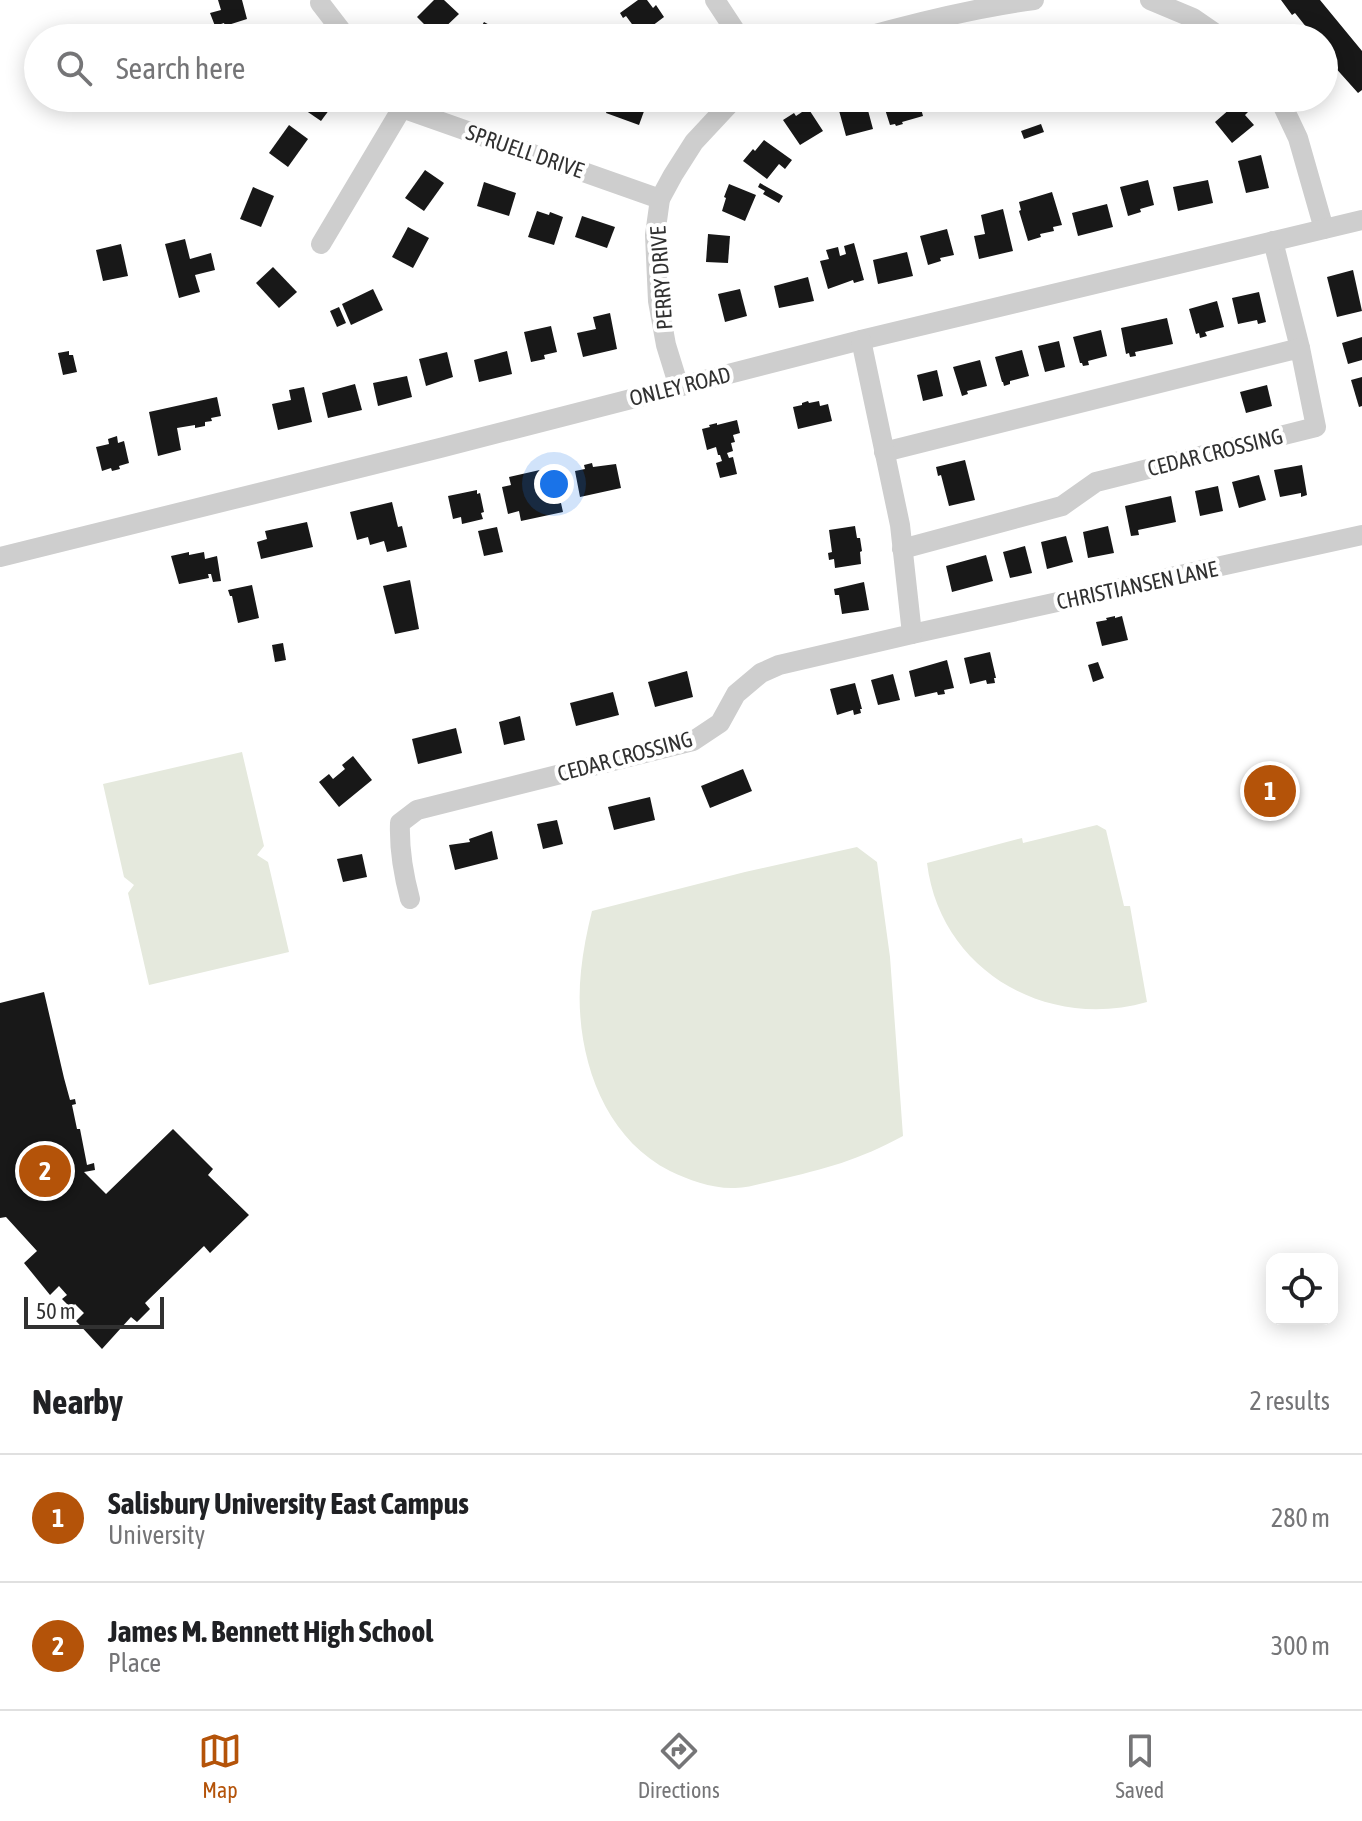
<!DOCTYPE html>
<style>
:root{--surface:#fff;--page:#f2f2f2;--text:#202124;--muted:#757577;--line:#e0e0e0;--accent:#b45309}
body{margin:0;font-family:"Asap Condensed",sans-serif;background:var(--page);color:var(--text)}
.controls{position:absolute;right:24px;bottom:24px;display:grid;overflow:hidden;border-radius:16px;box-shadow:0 4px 20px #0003}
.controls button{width:72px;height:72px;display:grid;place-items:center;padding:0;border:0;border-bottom:2px solid var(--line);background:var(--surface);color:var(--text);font:40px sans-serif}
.scale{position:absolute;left:24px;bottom:20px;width:140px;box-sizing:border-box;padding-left:8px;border:4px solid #313131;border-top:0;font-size:22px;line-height:28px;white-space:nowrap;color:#313131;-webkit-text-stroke:6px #fff;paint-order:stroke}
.you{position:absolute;left:554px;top:484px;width:28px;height:28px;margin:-20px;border:6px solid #fff;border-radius:50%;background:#1a73e8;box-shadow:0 0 0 12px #1a73e833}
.badge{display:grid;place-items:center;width:52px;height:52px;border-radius:50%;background:var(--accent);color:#fff;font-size:26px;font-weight:700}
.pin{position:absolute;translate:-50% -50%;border:4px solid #fff;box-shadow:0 2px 8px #0006}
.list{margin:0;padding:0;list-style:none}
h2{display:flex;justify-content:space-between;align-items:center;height:104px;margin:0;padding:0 32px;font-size:34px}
h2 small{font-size:26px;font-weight:400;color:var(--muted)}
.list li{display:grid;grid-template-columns:52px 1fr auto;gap:24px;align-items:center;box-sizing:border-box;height:128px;padding:0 32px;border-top:2px solid var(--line)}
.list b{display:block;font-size:30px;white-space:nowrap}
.list p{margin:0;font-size:26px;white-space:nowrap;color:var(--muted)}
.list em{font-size:26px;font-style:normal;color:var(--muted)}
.icon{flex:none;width:44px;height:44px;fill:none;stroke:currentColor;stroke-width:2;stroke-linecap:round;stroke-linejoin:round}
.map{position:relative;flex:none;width:1362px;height:1349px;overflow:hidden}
.search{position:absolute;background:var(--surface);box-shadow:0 4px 20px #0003;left:24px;right:24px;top:24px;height:88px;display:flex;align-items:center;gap:20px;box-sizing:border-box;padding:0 28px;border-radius:44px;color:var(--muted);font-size:30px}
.sheet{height:360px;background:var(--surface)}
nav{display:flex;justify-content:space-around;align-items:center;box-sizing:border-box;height:112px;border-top:2px solid var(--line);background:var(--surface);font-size:22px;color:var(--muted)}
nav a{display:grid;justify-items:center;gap:4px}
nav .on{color:var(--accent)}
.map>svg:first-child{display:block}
.green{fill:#e5e9dd}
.building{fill:#181818}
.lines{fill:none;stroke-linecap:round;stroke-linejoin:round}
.street{stroke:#cecece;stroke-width:20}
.labels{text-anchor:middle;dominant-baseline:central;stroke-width:8;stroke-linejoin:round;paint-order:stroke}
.street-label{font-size:22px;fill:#313131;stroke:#fff}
</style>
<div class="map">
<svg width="1362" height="1349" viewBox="0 0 1362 1349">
<rect width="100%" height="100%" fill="#fff"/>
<g class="green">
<path d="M242,752L264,846L257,855L268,862L289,952L149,985L128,893L134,885L124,877L103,784Z"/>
<path d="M1097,825L1106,830L1124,906H1130L1147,1002C1046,1031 940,970 927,863L1022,838L1023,843Z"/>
<path d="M857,847L877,862L890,957L903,1136C859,1160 825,1169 777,1180C763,1183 748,1188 735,1188C713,1189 689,1180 670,1171C599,1135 573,1046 581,971C583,951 587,931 592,911L745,872Z"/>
</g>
<g class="building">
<path d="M218,0H242L247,19L225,26L224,23L215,26L210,13L221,10Z"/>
<path d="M434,0H444L459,14L439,33L429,25L427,27L417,17Z"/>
<path d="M638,0H647L653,8L656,5L664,17L640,35L626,16L623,18L620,13Z"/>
<path d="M1281,0H1320L1362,51V90L1358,93L1324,55V38H1315L1295,13L1292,15Z"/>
<path d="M484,22L495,28L491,35L496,38H465L472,25L480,29Z"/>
<path d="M681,25L691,38H662Z"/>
<path d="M310,98H338L321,121L302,108Z"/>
<path d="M611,98H632L647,103L639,125L606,113Z"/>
<path d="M901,98H918L923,116L902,122L903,124L896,126L895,124L890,125L883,103Z"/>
<path d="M944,98H980L982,103L947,111Z"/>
<path d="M1239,101L1248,112L1245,115L1254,125L1232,143L1215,122Z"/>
<path d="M853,103V106L866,103L873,129L846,136L838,107Z"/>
<path d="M808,108L823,131L800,145L783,120L794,113L796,116Z"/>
<path d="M1041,124L1044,132L1024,139L1021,131Z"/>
<path d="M289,125L308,139L288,167L269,153Z"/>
<path d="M764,140L792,160L785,169L779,164L767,179L743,161L753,149L755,151Z"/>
<path d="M1261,155L1269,188L1246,193L1238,161Z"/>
<path d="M425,170L444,183L424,211L405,198Z"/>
<path d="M1148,180L1154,205L1140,209L1141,212L1128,216L1120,187Z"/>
<path d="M1208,180L1213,203L1178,211L1173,187Z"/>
<path d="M484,182L516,193L509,216L477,206Z"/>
<path d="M760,183L783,196L779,203L763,194L765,191L758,187Z"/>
<path d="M729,184L756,195L745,221L722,211L726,198L724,197Z"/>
<path d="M253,187L274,196L261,227L240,219Z"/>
<path d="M1052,192L1062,225L1053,227L1054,231L1040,234L1041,237L1028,241L1019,211L1021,210L1019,202Z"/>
<path d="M1107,204L1113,227L1078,236L1072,213Z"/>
<path d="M1003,209L1013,251L979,259L974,236L985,234L981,215Z"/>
<path d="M537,211L549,215L550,212L563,217L554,245L528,237Z"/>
<path d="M582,216L615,227L607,248L575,237Z"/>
<path d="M408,227L429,238L413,268L392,257Z"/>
<path d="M947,229L954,255L940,258L941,261L928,265L920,236Z"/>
<path d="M708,234L730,236L728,263L706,262Z"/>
<path d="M185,239L190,259L211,253L215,270L195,275L200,292L179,298L165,244Z"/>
<path d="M854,243L864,280L854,283L853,280L828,289L820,261L829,259L826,250L838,247L840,256L846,254L844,246Z"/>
<path d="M121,244L128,276L103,281L96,250Z"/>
<path d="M907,252L913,276L878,284L873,260Z"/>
<path d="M273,267L297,292L279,308L256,283Z"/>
<path d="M1353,270L1362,311L1337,317L1327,277Z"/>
<path d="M808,277L814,301L779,308L774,286Z"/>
<path d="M373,289L383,310L351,325L342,304Z"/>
<path d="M740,289L747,316L725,322L718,294Z"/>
<path d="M1259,292L1266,322L1258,324L1257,320L1238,324L1232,298Z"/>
<path d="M1217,301L1224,327L1205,332L1207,336L1200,338L1199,333L1196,334L1189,309Z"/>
<path d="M339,307L346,323L337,327L330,311Z"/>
<path d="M610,313L617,349L583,357L577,333L596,329L593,317Z"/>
<path d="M1167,318L1173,344L1135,352L1136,356L1130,357L1129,353L1126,354L1121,328Z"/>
<path d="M551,326L557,352L544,355L545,359L531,362L524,332Z"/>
<path d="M1101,330L1107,356L1088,361L1089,365L1083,366L1082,363H1080L1073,337Z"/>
<path d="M1362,337V360L1348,364L1342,343Z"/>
<path d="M1059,341L1065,367L1045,372L1038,346Z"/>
<path d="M1022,350L1029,376L1010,381V384L1004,386L1003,382H1002L995,357Z"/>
<path d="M69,351V355H73L77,372L63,375L58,353Z"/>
<path d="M507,351L512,374L479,382L474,360Z"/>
<path d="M447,352L453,377L426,386L419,359Z"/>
<path d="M980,360L987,386L967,391L968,394L962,396L953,367Z"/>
<path d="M937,370L943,396L923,401L917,375Z"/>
<path d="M407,376L412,397L378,406L373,383Z"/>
<path d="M1362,377V406L1359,407L1351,380Z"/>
<path d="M355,384L362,410L328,418L322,393Z"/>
<path d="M1267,385L1272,406L1246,413L1240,392Z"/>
<path d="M304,387L312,422L278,430L272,404L291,400L289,390Z"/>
<path d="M217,397L221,416L211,418L212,421L205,422V426L195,428V425L177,428L181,450L158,456L149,412Z"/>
<path d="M808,401L809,403L819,401L820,406L828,404L832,421L798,429L793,407L802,405V403Z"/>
<path d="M737,420L740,433L733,435L735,442L731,443L733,451L727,453L729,458L733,457L737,474L720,478L716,463L722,461L720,455H718L716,447L707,450L702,429L710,427L709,425L717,423V425Z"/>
<path d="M117,436L118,443L124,441L129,463L119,466L120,469L112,471L111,468L102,471L96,447L109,444L108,439Z"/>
<path d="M965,460L975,500L949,506L941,475L938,476L936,467Z"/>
<path d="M592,463L593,467L616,464L621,488L580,497L575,471L585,469L584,465Z"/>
<path d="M1302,465L1307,495L1301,497V493L1280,497L1274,470Z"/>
<path d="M553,467L563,512L521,521L519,511L508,514L502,487L511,485L509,477Z"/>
<path d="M1259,475L1266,500L1239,508L1232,482Z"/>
<path d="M1218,486L1223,511L1200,516L1195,491Z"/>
<path d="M477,490V494L480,493L484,512L481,513L483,519L462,524L461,517L453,519L448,496Z"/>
<path d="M1171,496L1176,522L1138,530L1139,535L1131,536L1125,506Z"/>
<path d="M392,502L398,527L402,526L407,547L387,552L384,541L370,545L368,537L357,540L350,512Z"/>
<path d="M307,522L313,547L261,559L257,542L267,539L265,531Z"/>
<path d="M855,526L857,538H860L862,551L860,552L861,564L835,568L834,559L829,560L828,553L832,552L829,530Z"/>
<path d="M1108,526L1114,553L1088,558L1083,532Z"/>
<path d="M497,527L503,552L484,556L478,531Z"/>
<path d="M1066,536L1073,562L1047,569L1041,542Z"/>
<path d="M1025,546L1032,573L1010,578L1003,552Z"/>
<path d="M189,552V555L204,552L205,559L217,556L221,581L213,582L211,574H208L209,578L179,584L171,556Z"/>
<path d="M986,555L993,581L952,592L946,566Z"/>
<path d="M410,580L419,629L395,634L383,586Z"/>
<path d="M864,582L869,610L842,614L839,595H835L834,589Z"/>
<path d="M252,585L259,618L238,623L232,596H230L228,590Z"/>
<path d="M1115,616V618L1122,616L1128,640L1102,646L1096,622L1107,620L1106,618Z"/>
<path d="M283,643L286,660L275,662L272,645Z"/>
<path d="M990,652L996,678H994L995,683L987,684L986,680L970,684L964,658Z"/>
<path d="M947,660L954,688L944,690L945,694L938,695L937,692L915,697L909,671Z"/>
<path d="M1098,662L1104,678L1093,682L1088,665Z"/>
<path d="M687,671L693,697L655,707L648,682Z"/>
<path d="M893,674L900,700L878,705L871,680Z"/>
<path d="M855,683L862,709H860L861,713L854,715L853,710L837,715L830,689Z"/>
<path d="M613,692L619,715L576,726L570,703Z"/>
<path d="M520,716L525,740L504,745L499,722Z"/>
<path d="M456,728L462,753L418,764L412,739Z"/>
<path d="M353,756L372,780L339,807L319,782L329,774L333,779L345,769L342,765Z"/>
<path d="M743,769L752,791L710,808L701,786Z"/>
<path d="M650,797L655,820L614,830L608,807Z"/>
<path d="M557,820L563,844L543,849L537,824Z"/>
<path d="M492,831L498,859L455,870L449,845L470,842L469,839Z"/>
<path d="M362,854L367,877L343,882L337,859Z"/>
<path d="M44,992L64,1078L70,1100L75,1099L76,1104L72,1105L77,1129H80L87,1165L94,1163L95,1170L84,1172L106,1194L173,1129L213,1169L208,1175L249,1215L210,1253L204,1246L145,1303L150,1309L137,1322L131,1317L102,1349L76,1321L84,1313L75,1304L71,1308L62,1299L67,1295L59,1286L50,1295L24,1263L37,1251L6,1217L0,1218V1003Z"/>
</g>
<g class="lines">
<g class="street">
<path d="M715,0L740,38"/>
<path d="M1150,0L1193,18L1222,38"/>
<path d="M320,3L347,38"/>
<path d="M861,38C918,22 975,8 1034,0"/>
<path d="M394,98L402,108L660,199"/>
<path d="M1279,98L1298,138L1324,229"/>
<path d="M1273,241L1300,348"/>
<path d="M321,244L402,108"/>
<path d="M679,387L666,345L658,301L655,235L660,199L673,175L694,142L735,98"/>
<path d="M884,452L1300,348L1316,427L1096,482L1062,506L902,549"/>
<path d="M0,557L440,448L861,340L1362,220"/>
<path d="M912,634L1362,535"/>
<path d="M410,899C403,873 399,850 400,823L417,810L693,741L720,723L736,694L761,673L779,665L912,634L900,525L861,340"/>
</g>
</g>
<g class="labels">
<g class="street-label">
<text transform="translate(525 151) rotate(19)">SPRUELL DRIVE</text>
<text transform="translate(661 278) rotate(-94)">PERRY DRIVE</text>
<text transform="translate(680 386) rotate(-14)">ONLEY ROAD</text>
<text transform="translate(1215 452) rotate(-14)">CEDAR CROSSING</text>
<text transform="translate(1137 585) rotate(-12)">CHRISTIANSEN LANE</text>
<text transform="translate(625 756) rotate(-15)">CEDAR CROSSING</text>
</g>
</g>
</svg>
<div class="controls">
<button><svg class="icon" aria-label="locate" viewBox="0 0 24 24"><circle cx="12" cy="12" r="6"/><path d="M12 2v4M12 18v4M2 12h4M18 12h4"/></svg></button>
</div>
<div class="scale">50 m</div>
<div class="you"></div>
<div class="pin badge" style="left:1270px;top:791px">1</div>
<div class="pin badge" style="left:45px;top:1171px">2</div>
<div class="search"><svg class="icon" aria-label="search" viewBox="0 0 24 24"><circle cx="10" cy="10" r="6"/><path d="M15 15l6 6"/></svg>Search here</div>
</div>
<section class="sheet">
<h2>Nearby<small>2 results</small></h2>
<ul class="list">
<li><span class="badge">1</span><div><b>Salisbury University East Campus</b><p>University</p></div><em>280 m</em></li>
<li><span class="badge">2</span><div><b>James M. Bennett High School</b><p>Place</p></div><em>300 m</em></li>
</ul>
</section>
<nav>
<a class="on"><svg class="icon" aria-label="map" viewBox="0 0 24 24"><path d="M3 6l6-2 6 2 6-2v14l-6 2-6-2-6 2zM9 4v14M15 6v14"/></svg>Map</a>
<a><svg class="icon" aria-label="directions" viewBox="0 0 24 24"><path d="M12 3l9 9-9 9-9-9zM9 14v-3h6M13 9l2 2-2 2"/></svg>Directions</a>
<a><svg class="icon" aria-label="saved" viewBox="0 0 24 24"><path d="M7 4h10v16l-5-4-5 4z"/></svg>Saved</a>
</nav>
